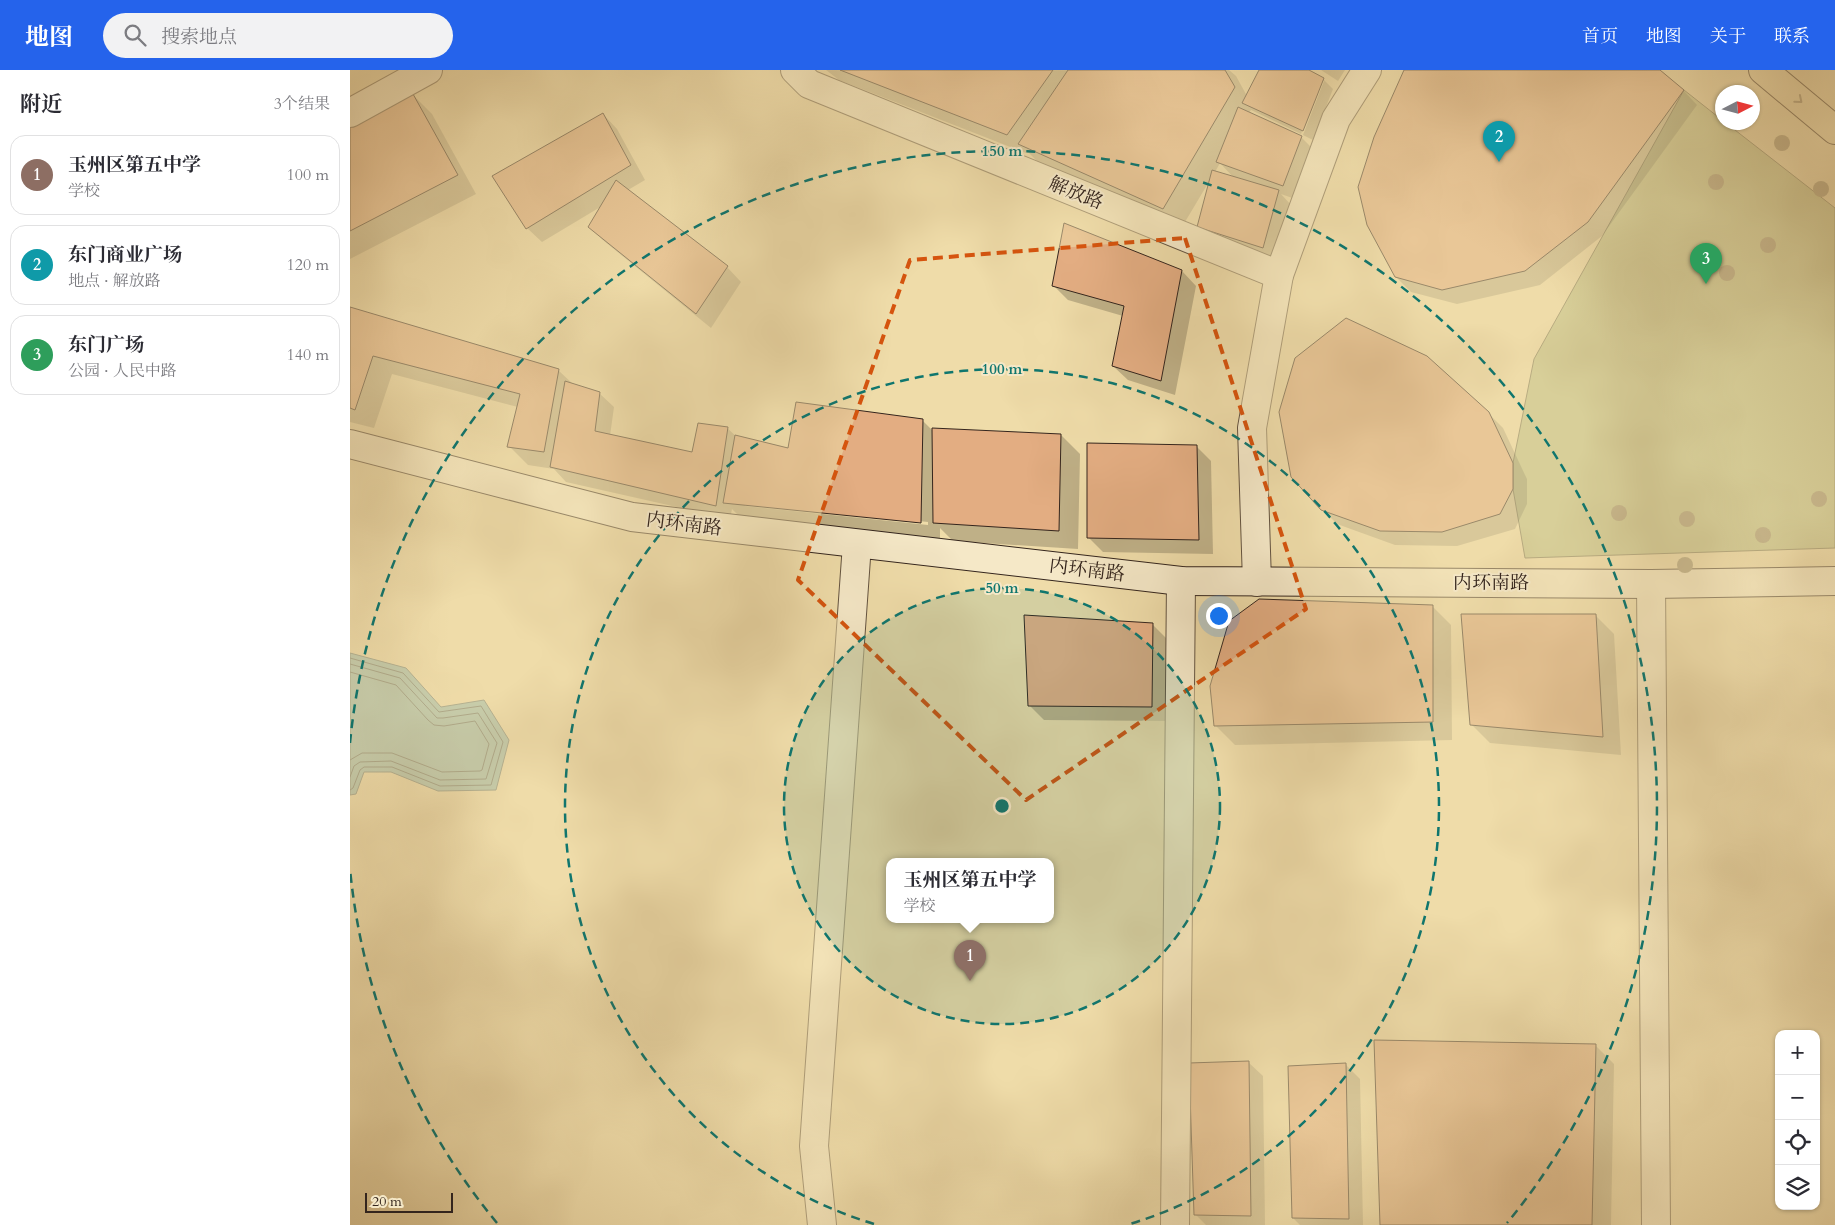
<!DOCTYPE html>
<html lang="zh">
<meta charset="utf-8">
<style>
:root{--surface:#fff;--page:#f2f2f3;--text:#2b2b33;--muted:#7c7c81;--line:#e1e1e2;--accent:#2563eb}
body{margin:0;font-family:Cardo,"Noto Serif SC",serif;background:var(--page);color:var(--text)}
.controls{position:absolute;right:15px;bottom:15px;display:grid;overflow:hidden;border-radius:10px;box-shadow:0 1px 4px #0004}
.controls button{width:45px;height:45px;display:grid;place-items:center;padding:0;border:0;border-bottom:1px solid var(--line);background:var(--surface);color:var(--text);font:25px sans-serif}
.compass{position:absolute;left:1365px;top:15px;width:45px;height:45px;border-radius:50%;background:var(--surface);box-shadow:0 1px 4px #0004;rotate:84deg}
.scale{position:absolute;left:15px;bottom:12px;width:88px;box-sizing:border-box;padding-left:5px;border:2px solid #34251d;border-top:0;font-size:14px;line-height:18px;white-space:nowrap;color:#34251d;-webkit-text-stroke:4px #f5e8c7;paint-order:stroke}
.you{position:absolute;left:868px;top:545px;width:18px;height:18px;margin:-12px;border:4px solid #fff;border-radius:50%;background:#1a73e8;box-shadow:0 0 0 8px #1a73e833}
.badge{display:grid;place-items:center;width:32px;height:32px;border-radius:50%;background:var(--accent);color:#fff;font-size:16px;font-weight:700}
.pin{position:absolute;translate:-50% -41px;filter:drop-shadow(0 1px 2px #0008)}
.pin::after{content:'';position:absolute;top:26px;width:18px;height:15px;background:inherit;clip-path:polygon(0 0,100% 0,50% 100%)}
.popup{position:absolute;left:536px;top:788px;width:168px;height:65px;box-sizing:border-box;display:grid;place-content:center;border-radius:10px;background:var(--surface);filter:drop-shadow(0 1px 4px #0005);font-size:16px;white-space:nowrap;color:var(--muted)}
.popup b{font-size:19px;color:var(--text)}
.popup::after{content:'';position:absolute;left:50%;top:100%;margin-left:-10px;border:10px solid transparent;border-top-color:var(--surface)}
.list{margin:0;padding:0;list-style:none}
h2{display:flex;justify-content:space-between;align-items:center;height:65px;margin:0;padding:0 20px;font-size:21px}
h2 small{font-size:16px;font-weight:400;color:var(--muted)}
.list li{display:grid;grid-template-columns:32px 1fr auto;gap:15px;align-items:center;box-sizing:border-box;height:80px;margin:0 10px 10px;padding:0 10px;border:1px solid var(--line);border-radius:15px}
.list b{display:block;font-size:19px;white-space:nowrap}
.list p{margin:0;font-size:16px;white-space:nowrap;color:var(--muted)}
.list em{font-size:16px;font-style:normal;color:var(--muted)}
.icon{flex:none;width:28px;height:28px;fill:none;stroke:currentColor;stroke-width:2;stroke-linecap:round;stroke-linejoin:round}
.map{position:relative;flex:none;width:1485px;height:1155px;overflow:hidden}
header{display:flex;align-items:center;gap:30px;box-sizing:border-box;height:70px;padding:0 25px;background:var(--accent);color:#fff}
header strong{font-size:24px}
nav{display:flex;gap:28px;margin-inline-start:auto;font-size:18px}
.search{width:350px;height:45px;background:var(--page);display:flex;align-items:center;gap:12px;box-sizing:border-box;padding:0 18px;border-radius:28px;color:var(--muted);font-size:19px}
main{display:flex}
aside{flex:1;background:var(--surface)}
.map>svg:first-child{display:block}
.green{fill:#bcbf86;stroke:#787252}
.water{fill:#9abaae;stroke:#717e74}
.shadow{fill:#0003;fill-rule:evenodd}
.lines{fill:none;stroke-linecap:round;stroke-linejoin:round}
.shore{stroke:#677066;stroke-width:1}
.building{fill:#e3ad82;stroke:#34251d}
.street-casing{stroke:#635340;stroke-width:30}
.secondary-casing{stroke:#34251d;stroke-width:30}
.primary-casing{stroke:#34251d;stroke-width:30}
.street{stroke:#f5e8c7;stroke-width:28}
.secondary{stroke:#f5e8c7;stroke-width:28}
.primary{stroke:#efdca9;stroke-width:28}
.tree{fill:#9b8d6a}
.oneway{stroke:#928063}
.marked{fill:none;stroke:#d6540e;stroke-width:4;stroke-dasharray:10 6;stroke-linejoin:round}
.ring{fill:none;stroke:#0f766e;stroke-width:2.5;stroke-dasharray:9 6}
.labels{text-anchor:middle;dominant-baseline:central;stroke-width:4;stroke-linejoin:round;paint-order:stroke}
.street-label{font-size:19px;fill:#34251d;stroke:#f5e8c7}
.centre{fill:#0f766e;stroke:#f5e8c7;stroke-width:2.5}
.ring-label{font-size:15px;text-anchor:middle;font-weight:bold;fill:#0f766e;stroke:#f5e8c7;stroke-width:4;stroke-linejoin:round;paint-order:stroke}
</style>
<header>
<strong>地图</strong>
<div class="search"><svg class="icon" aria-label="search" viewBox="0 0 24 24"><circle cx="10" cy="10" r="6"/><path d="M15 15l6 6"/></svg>搜索地点</div>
<nav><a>首页</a><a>地图</a><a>关于</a><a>联系</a></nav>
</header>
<main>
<aside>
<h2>附近<small>3个结果</small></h2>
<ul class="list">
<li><span class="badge" style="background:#8d6e63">1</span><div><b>玉州区第五中学</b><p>学校</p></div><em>100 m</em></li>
<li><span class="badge" style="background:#0f9aa8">2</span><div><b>东门商业广场</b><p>地点 · 解放路</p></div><em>120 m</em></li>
<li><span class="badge" style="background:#2e9e5b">3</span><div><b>东门广场</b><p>公园 · 人民中路</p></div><em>140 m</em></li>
</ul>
</aside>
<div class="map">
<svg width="1485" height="1155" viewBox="0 0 1485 1155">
<rect width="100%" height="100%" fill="#efdca9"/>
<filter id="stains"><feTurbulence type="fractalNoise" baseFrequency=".004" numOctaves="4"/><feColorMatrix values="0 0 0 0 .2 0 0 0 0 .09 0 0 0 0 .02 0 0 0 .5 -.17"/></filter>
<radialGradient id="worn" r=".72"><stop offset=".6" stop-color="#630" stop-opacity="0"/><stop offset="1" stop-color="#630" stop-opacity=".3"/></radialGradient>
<path class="green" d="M1334,20L1372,50V52L1376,53L1485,138V478L1175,488L1163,419V393L1184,289Z"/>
<path class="water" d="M0,583L56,598L91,637L134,630L159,670L146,720L88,721L41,702H14L6,724L0,725Z"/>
<g class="shadow">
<path d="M476,0H879L886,6L897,26L910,0H956L973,9L983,19L963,70L953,65L974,11H971L951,64L901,40L899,43L951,67L966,82L948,130L931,124L942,136L928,192L863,171L848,157L860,110L832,157L689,93L677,81L676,83L489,10ZM870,93L884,108L865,102Z"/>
<path d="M971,0H995L988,11Z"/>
<path d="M1055,0H1308L1333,20L1347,35L1252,166L1190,215L1107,234L1061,222L1046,207Z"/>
<path d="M63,25L82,44L126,124L0,189V58Z"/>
<path d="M253,44L267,59L295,110L278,120L377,197L391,212L361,258L254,171L239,157L252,136L192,172L177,158Z"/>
<path d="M832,201L846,216L825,325L778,310L763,296L773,246L718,230L703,215Z"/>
<path d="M0,239L208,300L224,315L249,323L264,337L260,366L343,383L377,358L387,367L439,380L572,350L584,362L711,365L730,384L728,479L603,471L590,458V471L394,451L382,439L380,449L216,412L204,399L178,395L159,376L168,337L42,304L24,358L0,352ZM395,433L578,452V455L395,436Z"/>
<path d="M1138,343L1153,358L1177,409V434L1165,459L1107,476L1045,475L987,454L972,439Z"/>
<path d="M846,376L861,391L863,484L753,482L738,467Z"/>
<path d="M1082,536L1101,555L1102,670L885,675L866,656Z"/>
<path d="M1245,545L1264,564L1271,685L1140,673L1121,654Z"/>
<path d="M802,554L817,569L816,651L694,650L679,635Z"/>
<path d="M1245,975L1264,994L1261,1155H1031Z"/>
<path d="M898,992L913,1006L915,1155H856L845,1144Z"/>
<path d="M996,995L1010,1009L1013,1155H950L943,1148Z"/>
</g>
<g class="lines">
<g class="shore">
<path d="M0,588L53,603L89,642L131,636L153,672L141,715L90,716L42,697H14L10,700L3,718L0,720"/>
<path d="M0,594L50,608L87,648H93L128,643L147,673L136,709L90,710L41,691L10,692L4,696L0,707"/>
<path d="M0,602L46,615L78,650L84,655L94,656L125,651L139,674L132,700L130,701L92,702L42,683H12L0,690"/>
</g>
</g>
<g class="building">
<path d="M490,0H703L657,65Z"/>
<path d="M718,0H875L885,17L813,139L668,74Z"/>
<path d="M909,0H959L974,8L953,61L892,33Z"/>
<path d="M1054,0H1310L1334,20L1238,152L1175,201L1092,220L1045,207L1017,155L1008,117L1024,67Z"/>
<path d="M63,24L108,105L0,161V56Z"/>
<path d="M888,37L952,66L933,116L866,92Z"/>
<path d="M253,43L281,95L176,159L142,106Z"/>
<path d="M862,100L929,120L913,178L847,157Z"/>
<path d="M266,110L378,196L346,244L238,157Z"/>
<path d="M714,153L832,200L811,311L762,296L774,236L702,216Z"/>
<path d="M0,237L209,299L194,382L157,377L170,324L23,286L5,340L0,338Z"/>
<path d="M996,248L1077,286L1139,342L1163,393V419L1150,444L1092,462L1030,461L971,440L941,407L929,342L945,288Z"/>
<path d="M215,311L250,322L245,361L342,382L348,353L378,357L366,436L200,397Z"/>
<path d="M446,332L573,349L571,453L373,433L385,365L438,378Z"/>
<path d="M582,358L711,364L709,461L583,453Z"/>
<path d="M737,373L847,375L849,470L737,468Z"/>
<path d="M909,529L1083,535V652L864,656L860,616L879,551Z"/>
<path d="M1111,544H1246L1253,667L1120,655Z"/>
<path d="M674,545L803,553L802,637L678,636Z"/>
<path d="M1024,970L1246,974L1242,1155H1030Z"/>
<path d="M899,991L901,1146L844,1145L839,993Z"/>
<path d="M996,993L999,1149L942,1148L938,996Z"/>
</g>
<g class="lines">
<defs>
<g id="street">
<path d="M445,0L459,14L929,205"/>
<path d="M0,43L78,0"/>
<path d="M907,512L902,358L929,205L986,49L1017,0"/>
<path d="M1301,514L1306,1155"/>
<path d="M472,1155L464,1076L507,474"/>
<path d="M825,1155L831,511"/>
</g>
<path id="secondary" d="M0,374L282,447L831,511L1301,514L1485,511"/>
<path id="primary" d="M1413,0L1485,60"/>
</defs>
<use href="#street" class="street-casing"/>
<use href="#secondary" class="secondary-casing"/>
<use href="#primary" class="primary-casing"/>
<use href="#street" class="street"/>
<use href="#secondary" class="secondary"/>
<use href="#primary" class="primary"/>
</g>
<g class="tree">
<circle cx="1432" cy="73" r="8"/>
<circle cx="1366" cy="112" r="8"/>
<circle cx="1471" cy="119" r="8"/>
<circle cx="1418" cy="175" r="8"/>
<circle cx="1377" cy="203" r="8"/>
<circle cx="1469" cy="429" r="8"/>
<circle cx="1269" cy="443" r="8"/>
<circle cx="1337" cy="449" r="8"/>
<circle cx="1413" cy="465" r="8"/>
<circle cx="1335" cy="495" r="8"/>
</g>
<defs><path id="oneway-chevron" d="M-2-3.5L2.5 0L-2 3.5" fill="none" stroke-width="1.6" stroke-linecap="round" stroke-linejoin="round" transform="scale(1.25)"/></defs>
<use class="oneway" href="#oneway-chevron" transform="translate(1449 30) rotate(40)"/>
<path d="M0 0H1485V1155H0ZM835,168L956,539L676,730L448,510L560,190Z" fill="#efdca9" fill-opacity=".55" fill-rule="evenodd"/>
<path class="marked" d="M835,168L956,539L676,730L448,510L560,190Z"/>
<circle cx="652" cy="736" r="218" fill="#0f766e" fill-opacity=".12"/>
<g class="ring">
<circle cx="652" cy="736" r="218"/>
<path d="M524 1154A437 437 0 1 1 780 1154"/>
<path d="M147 1153A655 655 0 0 1 0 799M0 673A655 655 0 1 1 1157 1153"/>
</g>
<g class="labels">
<g class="street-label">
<text transform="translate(726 123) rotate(22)">解放路</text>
<text transform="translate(334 454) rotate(7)">内环南路</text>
<text transform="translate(737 500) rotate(7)">内环南路</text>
<text x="1141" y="513">内环南路</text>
</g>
</g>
<circle cx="652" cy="736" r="8" class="centre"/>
<g class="ring-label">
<text x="652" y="86">150 m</text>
<text x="652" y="304">100 m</text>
<text x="652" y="523">50 m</text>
</g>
<rect width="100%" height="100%" filter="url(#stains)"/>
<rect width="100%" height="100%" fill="url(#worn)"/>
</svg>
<div class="controls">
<button>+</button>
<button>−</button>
<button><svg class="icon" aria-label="locate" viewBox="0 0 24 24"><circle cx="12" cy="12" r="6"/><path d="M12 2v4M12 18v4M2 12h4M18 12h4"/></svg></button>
<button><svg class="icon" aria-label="layers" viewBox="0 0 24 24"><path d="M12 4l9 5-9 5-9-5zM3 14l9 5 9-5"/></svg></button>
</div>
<svg class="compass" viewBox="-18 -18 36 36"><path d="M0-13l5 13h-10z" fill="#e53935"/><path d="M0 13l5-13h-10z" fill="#7c7c81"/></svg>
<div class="scale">20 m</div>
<div class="you"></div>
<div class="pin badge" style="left:620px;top:911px;background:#8d6e63">1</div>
<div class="popup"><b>玉州区第五中学</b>学校</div>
<div class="pin badge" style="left:1149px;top:92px;background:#0f9aa8">2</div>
<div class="pin badge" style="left:1356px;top:214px;background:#2e9e5b">3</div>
</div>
</main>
